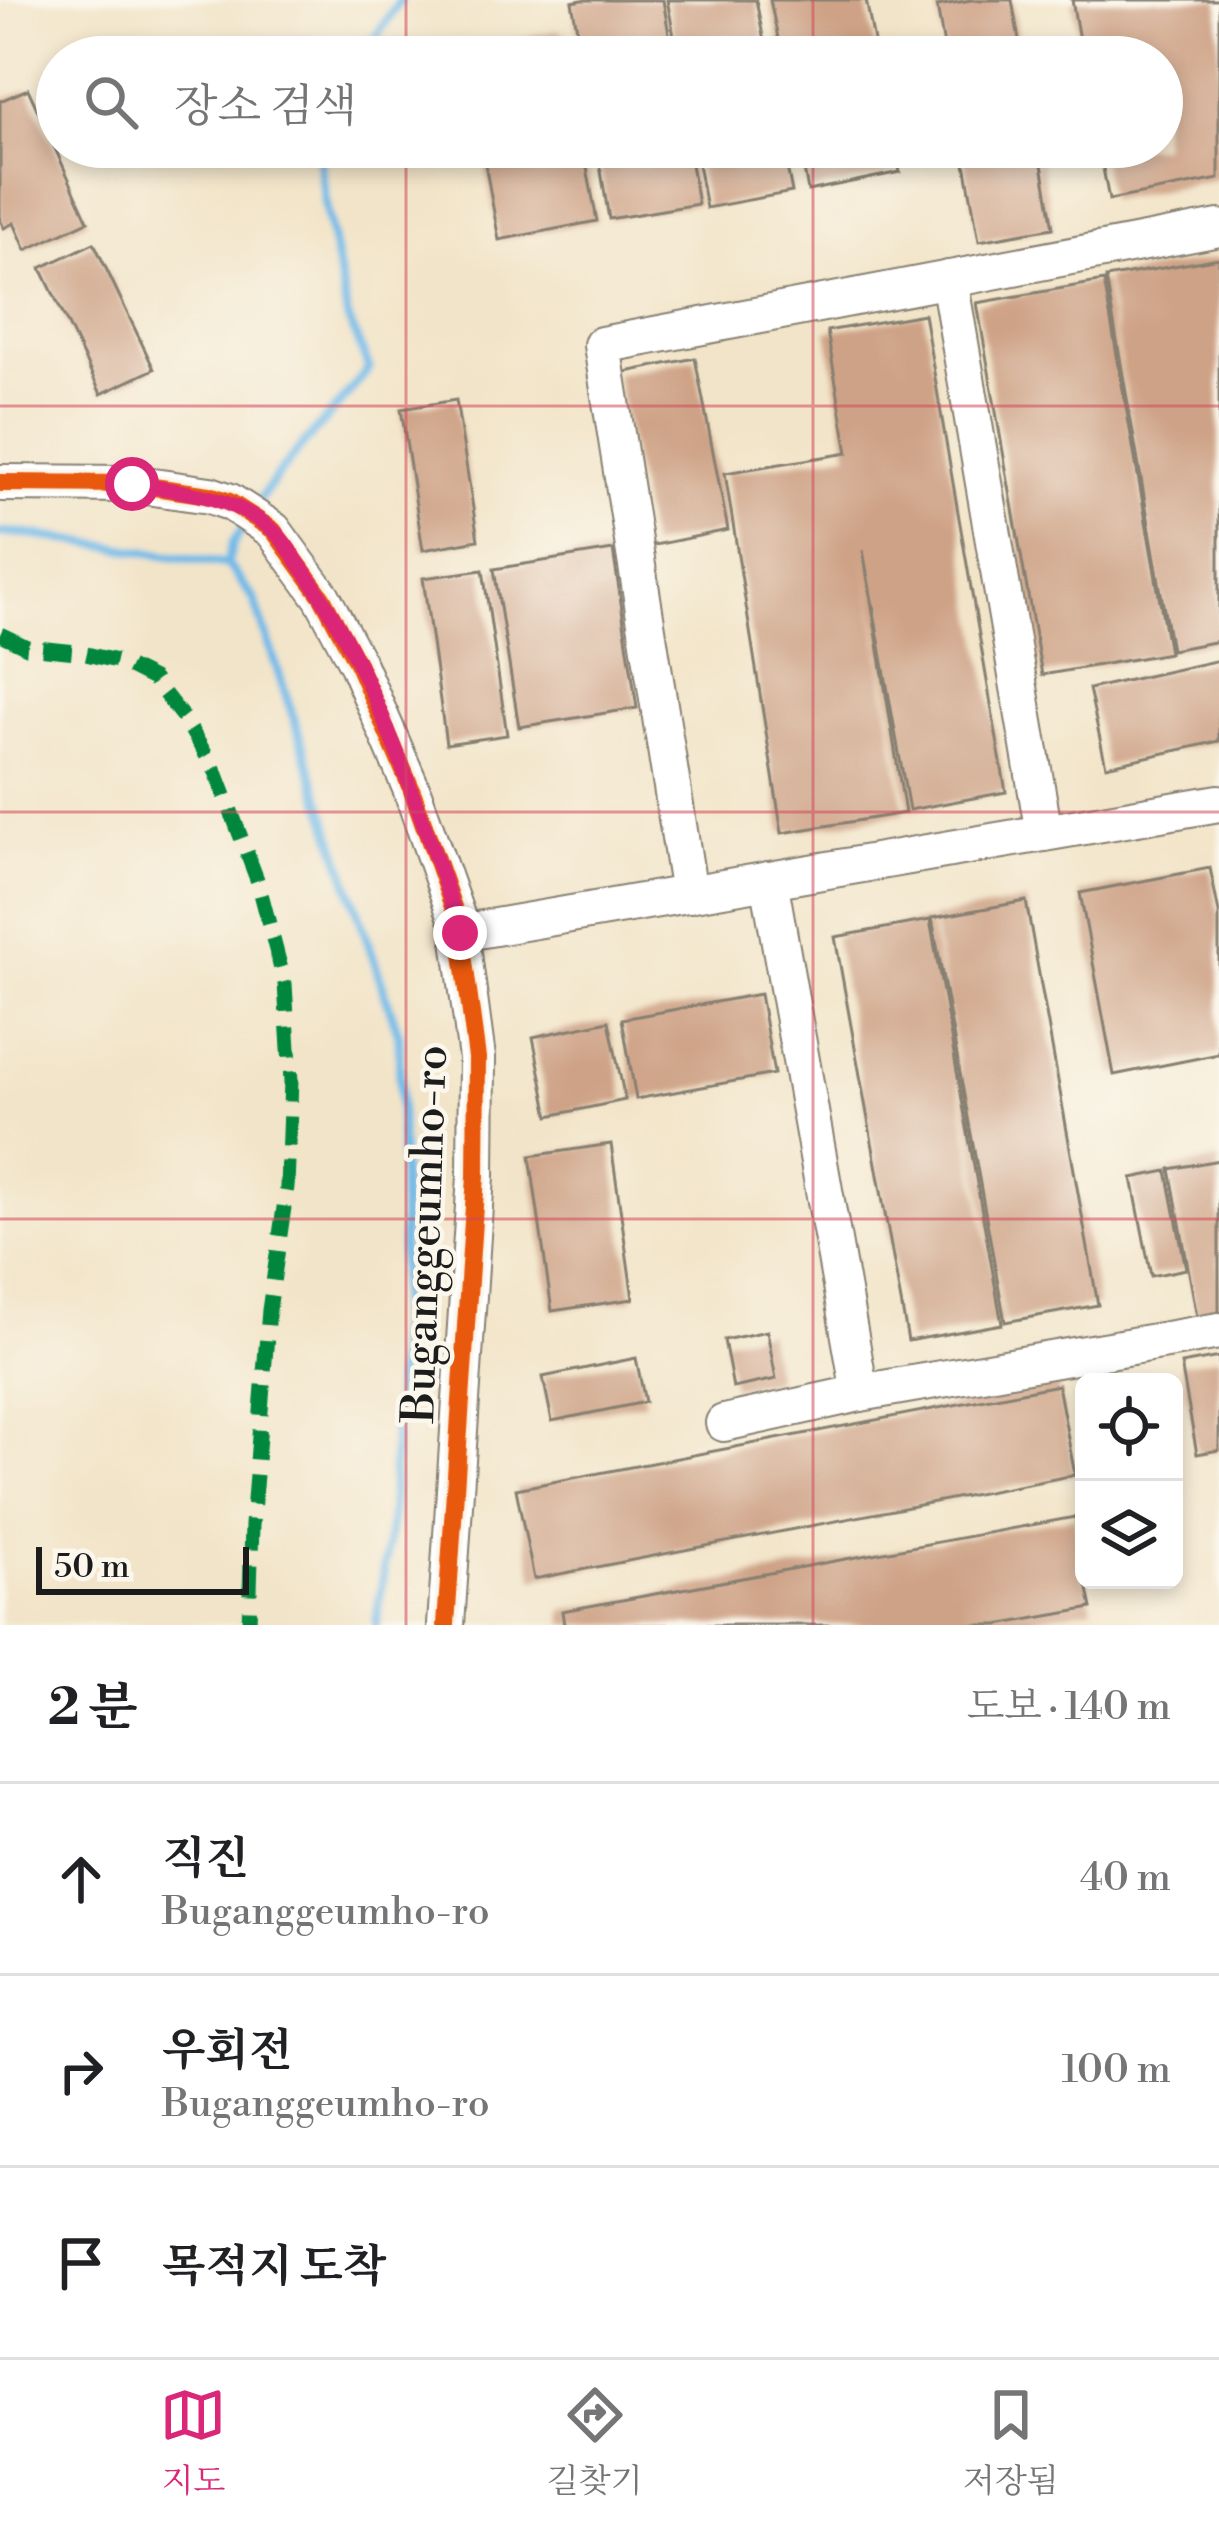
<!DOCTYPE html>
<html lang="ko">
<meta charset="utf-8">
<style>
:root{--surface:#fff;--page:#f2f2f2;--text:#202124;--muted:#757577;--line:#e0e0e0;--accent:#db2777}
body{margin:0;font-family:"Libre Bodoni","Noto Serif KR",serif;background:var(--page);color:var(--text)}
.controls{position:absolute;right:36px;bottom:36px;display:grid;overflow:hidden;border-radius:18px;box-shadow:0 6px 18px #0003}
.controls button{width:108px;height:108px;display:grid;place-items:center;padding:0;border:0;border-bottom:3px solid var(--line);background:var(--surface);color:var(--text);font:60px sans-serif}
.scale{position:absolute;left:36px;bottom:30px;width:213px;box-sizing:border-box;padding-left:12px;border:6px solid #1c1c1c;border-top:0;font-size:33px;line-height:42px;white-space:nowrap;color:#1c1c1c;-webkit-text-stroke:9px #fbf7ec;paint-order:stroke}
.stop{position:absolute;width:36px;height:36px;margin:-27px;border:9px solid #db2777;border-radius:50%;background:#fff}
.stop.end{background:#db2777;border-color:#fff;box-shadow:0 3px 12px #0008}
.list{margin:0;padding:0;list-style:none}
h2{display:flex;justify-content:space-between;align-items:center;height:156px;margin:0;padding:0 48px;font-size:51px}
h2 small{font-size:39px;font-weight:400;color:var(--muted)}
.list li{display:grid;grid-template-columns:78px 1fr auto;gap:36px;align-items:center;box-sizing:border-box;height:192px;padding:0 48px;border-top:3px solid var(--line)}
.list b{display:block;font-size:45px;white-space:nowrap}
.list p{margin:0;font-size:39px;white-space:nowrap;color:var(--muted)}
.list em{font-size:39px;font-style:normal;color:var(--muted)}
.icon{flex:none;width:66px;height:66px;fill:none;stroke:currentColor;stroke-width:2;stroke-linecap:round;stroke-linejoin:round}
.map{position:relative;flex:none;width:1219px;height:1625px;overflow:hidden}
.search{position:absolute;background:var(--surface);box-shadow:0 6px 18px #0003;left:36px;right:36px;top:36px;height:132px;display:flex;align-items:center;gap:30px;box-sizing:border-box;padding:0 42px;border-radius:66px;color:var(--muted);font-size:45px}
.sheet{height:732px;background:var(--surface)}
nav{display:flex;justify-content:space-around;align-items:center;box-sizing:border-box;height:168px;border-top:3px solid var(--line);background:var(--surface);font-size:33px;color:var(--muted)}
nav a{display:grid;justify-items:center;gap:6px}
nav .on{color:var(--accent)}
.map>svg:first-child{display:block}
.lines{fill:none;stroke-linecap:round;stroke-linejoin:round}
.stream{stroke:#6fbae8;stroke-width:9}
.building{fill:#cea286}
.minor-casing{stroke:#878072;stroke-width:40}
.minor{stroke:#fff;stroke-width:36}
.quiet{stroke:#00873e;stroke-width:15;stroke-dasharray:30 15;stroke-linecap:butt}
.cycleway-casing{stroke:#fbf7ec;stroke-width:26}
.cycleway{stroke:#e8590c;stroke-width:18}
.route{stroke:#db2777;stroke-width:15}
.grid{fill:none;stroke:#d1495b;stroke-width:3;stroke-opacity:0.55}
.labels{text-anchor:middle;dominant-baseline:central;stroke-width:9;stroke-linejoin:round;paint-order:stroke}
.street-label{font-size:45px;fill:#1c1c1c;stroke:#fbf7ec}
</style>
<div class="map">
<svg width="1219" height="1625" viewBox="0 0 1219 1625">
<rect width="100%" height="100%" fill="#fbf7ec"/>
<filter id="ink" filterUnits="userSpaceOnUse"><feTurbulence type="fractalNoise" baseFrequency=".00833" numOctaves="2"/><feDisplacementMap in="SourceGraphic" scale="24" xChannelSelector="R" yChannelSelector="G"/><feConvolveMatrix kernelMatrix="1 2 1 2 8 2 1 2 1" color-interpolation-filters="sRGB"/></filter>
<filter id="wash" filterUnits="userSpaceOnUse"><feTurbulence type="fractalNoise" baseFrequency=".004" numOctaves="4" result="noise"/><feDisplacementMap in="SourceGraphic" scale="48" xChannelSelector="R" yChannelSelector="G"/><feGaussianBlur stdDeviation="2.7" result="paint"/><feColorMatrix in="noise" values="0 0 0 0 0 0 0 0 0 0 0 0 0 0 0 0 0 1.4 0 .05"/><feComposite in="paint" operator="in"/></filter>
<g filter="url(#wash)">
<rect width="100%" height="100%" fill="#f2e4c8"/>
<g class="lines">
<g class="stream">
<path d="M363,57L400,0"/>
<path d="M255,507C287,456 333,416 369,368L348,319L327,214L318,147"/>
<path d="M0,533H19L227,564L254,599L399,1035L403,1231L391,1520L376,1625"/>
<path d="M227,564L233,543L247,522"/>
</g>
</g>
<g id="blocks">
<g class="building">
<path d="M582,0H663L673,57H582L572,2Z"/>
<path d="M667,0H756L767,57H678Z"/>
<path d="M770,0H866L877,57H782Z"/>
<path d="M971,0H1012L1022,57H946L937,6Z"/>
<path d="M1072,0H1219V179L1109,200L1099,147H1162V57H1082Z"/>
<path d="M561,30L566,57H465L464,49Z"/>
<path d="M28,89L88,221L26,250L14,223L4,228L0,220V101Z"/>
<path d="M482,147H583L597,221L499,240Z"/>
<path d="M597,147H688L698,204L609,219Z"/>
<path d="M695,147H783L792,192L706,208Z"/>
<path d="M800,147H895L900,172L808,191Z"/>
<path d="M962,147H1039L1053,228L979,241Z"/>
<path d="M94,243L154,369L101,394L41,268Z"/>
<path d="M1219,258V641L1171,650L1106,278Z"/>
<path d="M1104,281L1169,653L1042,675L977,303Z"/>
<path d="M924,314L1006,792L909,810L863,550L905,813L782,833L725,473L848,453L827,331Z"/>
<path d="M695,358L728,530L650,546L616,374Z"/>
<path d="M456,400L478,540L423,550L401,409Z"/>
<path d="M613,550L637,708L519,727L494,569Z"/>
<path d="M483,570L507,735L446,744L423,578Z"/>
<path d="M1219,660V741L1106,766L1089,689Z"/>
<path d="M1210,868L1219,913V1054L1114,1075L1080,893Z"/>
<path d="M1026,901L1098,1305L1005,1322L932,918Z"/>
<path d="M930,920L1002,1324L908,1341L835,937Z"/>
<path d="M760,994L774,1074L636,1099L622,1019Z"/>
<path d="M609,1021L625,1100L549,1116L533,1037Z"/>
<path d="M611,1144L633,1299L552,1311L530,1156Z"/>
<path d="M1219,1160V1318L1198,1322L1170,1169Z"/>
<path d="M1167,1171L1186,1269L1151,1276L1132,1178Z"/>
<path d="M767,1331L776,1379L733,1388L724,1340Z"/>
<path d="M1219,1357V1450L1197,1454L1181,1364Z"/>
<path d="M636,1358L645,1402L552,1421L543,1377Z"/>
<path d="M1058,1385L1075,1475L534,1579L516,1489Z"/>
<path d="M1075,1517L1084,1580H1086L1092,1608L998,1625H564L562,1611Z"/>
</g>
</g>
</g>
<g filter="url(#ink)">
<use href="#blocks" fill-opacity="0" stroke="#878072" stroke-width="3"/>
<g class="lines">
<defs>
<g id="minor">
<path d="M949,279L1044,833"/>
<path d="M0,483L132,484L210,495L230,502L273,530L322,597L358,665L411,788L459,924L477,1058L476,1176L446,1625"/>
<path d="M769,880L860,1393"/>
<path d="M689,894L602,345L1219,228"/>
<path d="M460,933L1219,803"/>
<path d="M724,1423L860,1393L1219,1331"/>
</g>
</defs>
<use href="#minor" class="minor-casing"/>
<use href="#minor" class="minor"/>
<path class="quiet" d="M0,634L27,647L77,652L117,661L153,679L185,720L216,772L258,882L285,984L291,1081L287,1187L269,1310L252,1525L249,1625"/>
<defs>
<path id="cycleway" d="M0,483L132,484L210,495L230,502L273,530L322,597L358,665L411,788L459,924L477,1058L476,1176L446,1625"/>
</defs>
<use href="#cycleway" class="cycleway-casing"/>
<use href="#cycleway" class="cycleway"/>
</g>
</g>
<g class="lines" filter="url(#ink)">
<path class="route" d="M132,484C182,491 229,495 270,528C284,538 293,557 304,571C375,670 418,809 459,924L460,933"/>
</g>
<path class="grid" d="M406,0V57M813,0V57M406,147V1625M813,147V1625M0,406H1219M0,812H1219M0,1219H1219"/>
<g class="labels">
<g class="street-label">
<text transform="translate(426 1234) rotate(-88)">Buganggeumho-ro</text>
</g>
</g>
</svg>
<div class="controls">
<button><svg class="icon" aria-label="locate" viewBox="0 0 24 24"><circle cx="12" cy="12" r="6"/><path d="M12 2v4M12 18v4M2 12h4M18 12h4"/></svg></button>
<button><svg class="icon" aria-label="layers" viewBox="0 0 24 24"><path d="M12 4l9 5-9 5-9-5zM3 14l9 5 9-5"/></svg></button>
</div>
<div class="scale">50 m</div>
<div class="stop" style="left:132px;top:484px"></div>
<div class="stop end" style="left:460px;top:933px"></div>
<div class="search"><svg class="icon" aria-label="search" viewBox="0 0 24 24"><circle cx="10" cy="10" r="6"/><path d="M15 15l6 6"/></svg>장소 검색</div>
</div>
<section class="sheet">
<h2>2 분<small>도보 · 140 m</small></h2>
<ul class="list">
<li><svg class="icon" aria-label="ahead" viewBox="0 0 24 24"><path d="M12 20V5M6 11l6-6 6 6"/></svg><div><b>직진</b><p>Buganggeumho-ro</p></div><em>40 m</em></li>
<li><svg class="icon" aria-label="right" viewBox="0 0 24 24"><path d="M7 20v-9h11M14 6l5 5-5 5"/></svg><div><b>우회전</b><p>Buganggeumho-ro</p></div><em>100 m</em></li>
<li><svg class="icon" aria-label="arrive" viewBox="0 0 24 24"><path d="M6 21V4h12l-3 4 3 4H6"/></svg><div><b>목적지 도착</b></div></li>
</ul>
</section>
<nav>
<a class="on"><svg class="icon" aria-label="map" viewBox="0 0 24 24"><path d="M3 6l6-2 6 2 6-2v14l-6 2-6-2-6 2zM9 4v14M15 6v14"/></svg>지도</a>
<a><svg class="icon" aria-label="directions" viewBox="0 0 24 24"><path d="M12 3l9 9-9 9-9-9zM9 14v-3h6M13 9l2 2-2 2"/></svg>길찾기</a>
<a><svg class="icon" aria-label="saved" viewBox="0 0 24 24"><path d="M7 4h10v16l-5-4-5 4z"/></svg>저장됨</a>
</nav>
